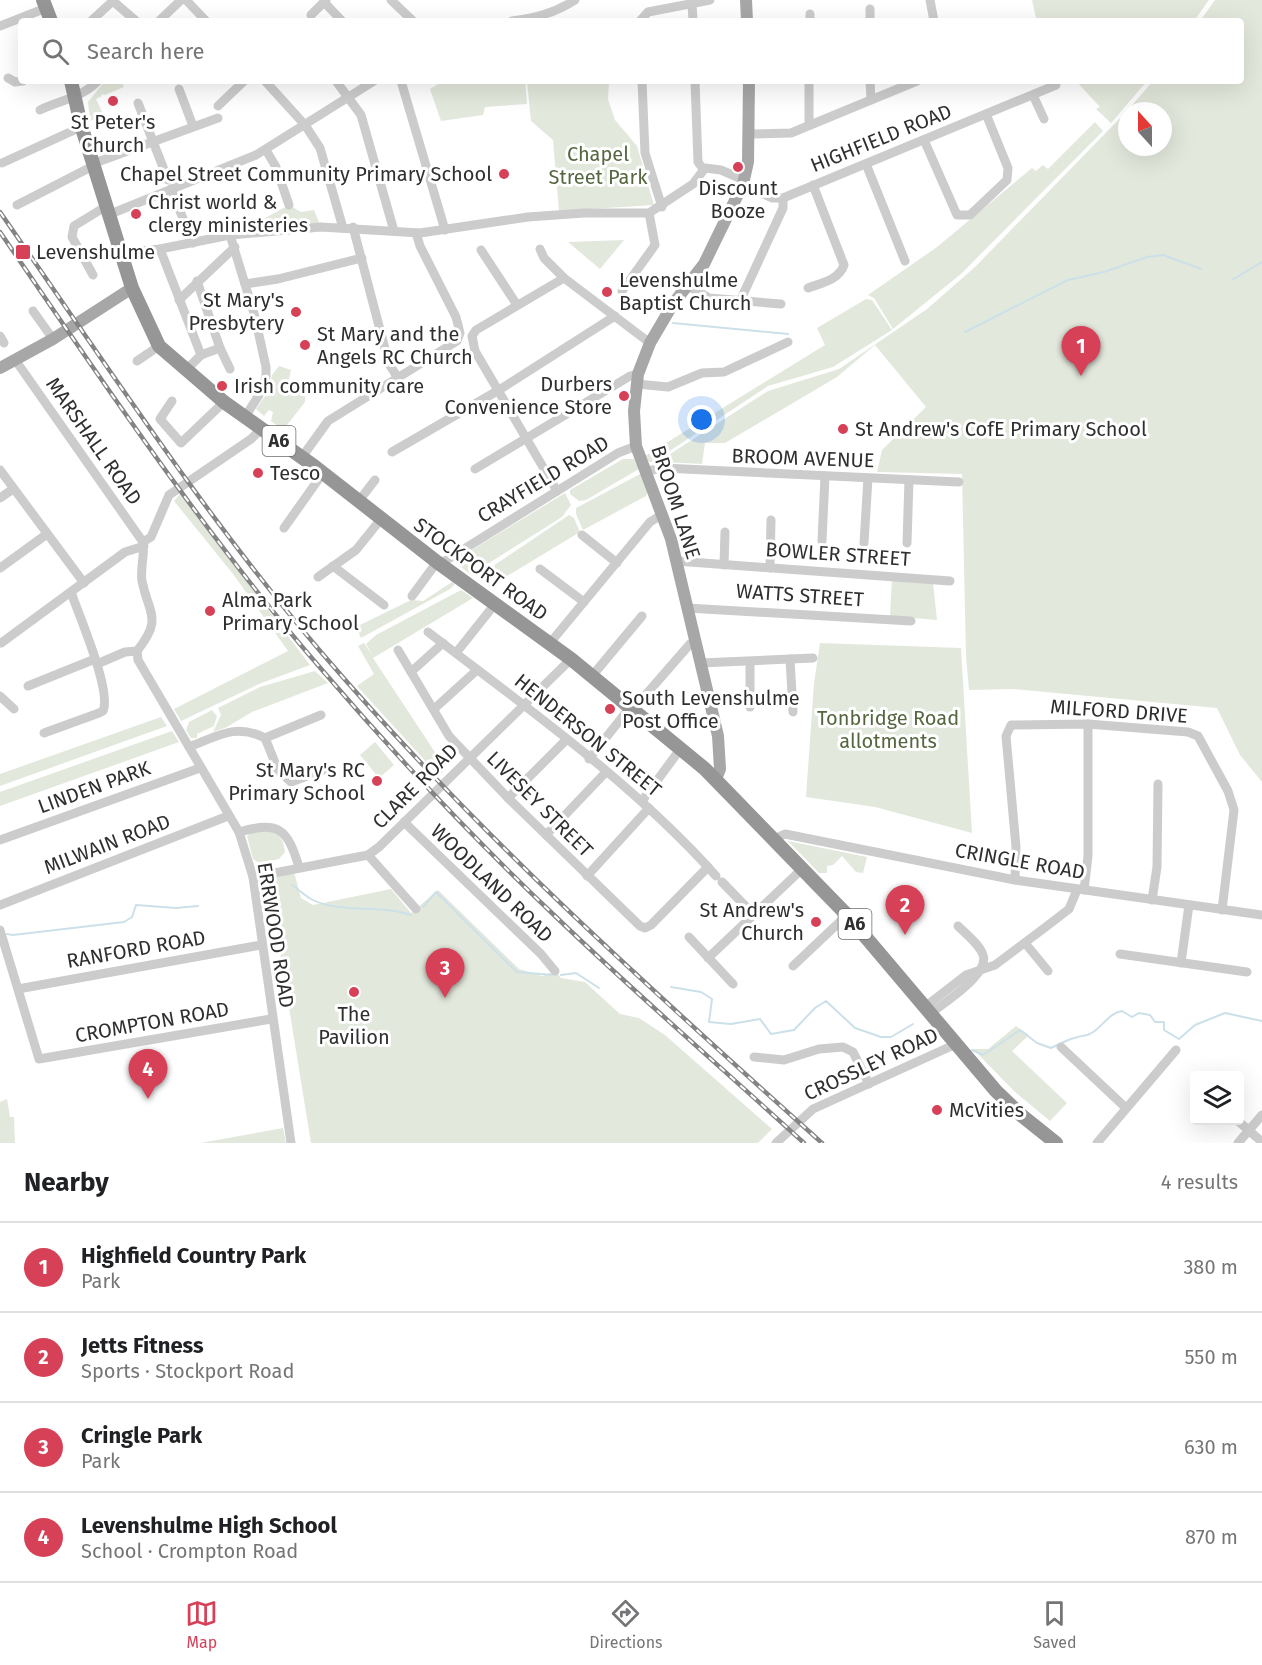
<!DOCTYPE html>
<meta charset="utf-8">
<style>
:root{--surface:#fff;--page:#f6f6f6;--text:#202124;--muted:#757577;--line:#e0e0e0;--accent:#d64158}
body{margin:0;font-family:"Fira Sans",sans-serif;background:var(--page);color:var(--text)}
.controls{position:absolute;right:18px;bottom:18px;display:grid;overflow:hidden;border-radius:6px;box-shadow:0 6px 24px #0002}
.controls button{width:54px;height:54px;display:grid;place-items:center;padding:0;border:0;border-bottom:2px solid var(--line);background:var(--surface);color:var(--text);font:30px sans-serif}
.compass{position:absolute;left:1118px;top:102px;width:54px;height:54px;border-radius:50%;background:var(--surface);box-shadow:0 6px 24px #0002;rotate:339deg}
.you{position:absolute;left:702px;top:420px;width:21px;height:21px;margin:-15px;border:4px solid #fff;border-radius:50%;background:#1a73e8;box-shadow:0 0 0 9px #1a73e833}
.badge{display:grid;place-items:center;width:39px;height:39px;border-radius:50%;background:var(--accent);color:#fff;font-size:20px;font-weight:700}
.pin{position:absolute;translate:-50% -50px;filter:drop-shadow(0 2px 3px #0008)}
.pin::after{content:'';position:absolute;top:32px;width:21px;height:18px;background:inherit;clip-path:polygon(0 0,100% 0,50% 100%)}
.list{margin:0;padding:0;list-style:none}
h2{display:flex;justify-content:space-between;align-items:center;height:78px;margin:0;padding:0 24px;font-size:26px}
h2 small{font-size:20px;font-weight:400;color:var(--muted)}
.list li{display:grid;grid-template-columns:39px 1fr auto;gap:18px;align-items:center;box-sizing:border-box;height:90px;padding:0 24px;border-top:2px solid var(--line)}
.list b{display:block;font-size:22px;white-space:nowrap}
.list p{margin:0;font-size:20px;white-space:nowrap;color:var(--muted)}
.list em{font-size:20px;font-style:normal;color:var(--muted)}
.icon{flex:none;width:33px;height:33px;fill:none;stroke:currentColor;stroke-width:2;stroke-linecap:round;stroke-linejoin:round}
.map{position:relative;flex:none;width:1262px;height:1143px;overflow:hidden}
.search{position:absolute;background:var(--surface);box-shadow:0 6px 24px #0002;left:18px;right:18px;top:18px;height:66px;display:flex;align-items:center;gap:15px;box-sizing:border-box;padding:0 21px;border-radius:6px;color:var(--muted);font-size:22px}
.sheet{height:438px;background:var(--surface)}
nav{display:flex;justify-content:space-around;align-items:center;box-sizing:border-box;height:84px;border-top:2px solid var(--line);background:var(--surface);font-size:16px;color:var(--muted)}
nav a{display:grid;justify-items:center;gap:3px}
nav .on{color:var(--accent)}
.map>svg:first-child{display:block}
.green{fill:#e3e8dc}
.lines{fill:none;stroke-linecap:round;stroke-linejoin:round}
.stream{stroke:#cce0e9;stroke-width:2}
.minor{stroke:#ccc;stroke-width:9}
.major{stroke:#a7a7a7;stroke-width:12}
.highway{stroke:#969696;stroke-width:14}
.rail-casing{stroke:#848484;stroke-width:4.5}
.rail{stroke:#fff;stroke-width:2;stroke-dasharray:7;stroke-linecap:butt}
.poi-dot{fill:#d64158;stroke:#fff;stroke-width:2}
.labels{text-anchor:middle;dominant-baseline:central;stroke-width:6;stroke-linejoin:round;paint-order:stroke}
.shield{fill:#fff;stroke:#6d6d6d;stroke-width:1.5}
.shield-label{font-size:18px;font-weight:bold;fill:#2f2f2f}
.poi-label{font-size:20px;fill:#2f2f2f;stroke:#fff;text-anchor:start}
.street-label{font-size:20px;fill:#2f2f2f;stroke:#fff}
.park-label{font-size:20px;fill:#566740;stroke:#fff}
</style>
<div class="map">
<svg width="1262" height="1143" viewBox="0 0 1262 1143">
<rect width="100%" height="100%" fill="#fff"/>
<g class="green">
<path d="M1032,0H1209L1194,21H1031L1036,18Z"/>
<path d="M1215,0H1262V782L1240,755L1217,708L1012,689L969,690L966,656L962,474L877,472L882,450L926,407L875,345L837,377L725,443H705L702,464L663,462L667,456L768,391L839,369L927,309L975,267L1127,111V147H1163V111H1127L1153,81H1241V21H1200Z"/>
<path d="M105,81H121L124,87L105,95L101,94L102,96L96,99L104,116L90,121L88,102Z"/>
<path d="M443,81H525L527,104L485,107L483,115L441,121L430,89Z"/>
<path d="M527,81H609L608,99L615,120L637,146L654,205L559,211L553,140L531,121Z"/>
<path d="M1076,81H1147L1111,123L1096,109L1100,107Z"/>
<path d="M1095,122L1103,131L961,274L893,329L874,298L868,295L937,247L1032,168L1036,171L1043,165L1048,169Z"/>
<path d="M289,205L301,212L314,210L321,227L234,235Z"/>
<path d="M624,240L600,269L568,242Z"/>
<path d="M866,299L872,300L892,330L833,367L768,386L653,462H649L645,456L825,345L817,328Z"/>
<path d="M279,366L291,370L288,383L305,391V402L283,430L271,421L273,412L269,410L264,416L256,409L270,389L272,375Z"/>
<path d="M623,459H634L639,469L586,500L579,501L570,494V490Z"/>
<path d="M642,473L648,492L646,496L583,530L576,514V508Z"/>
<path d="M565,493L571,505L562,517L486,565L482,559L470,574L457,564V559Z"/>
<path d="M180,494L310,665L259,684L181,721L174,709L288,651L233,574L174,501Z"/>
<path d="M569,515L574,518L580,532L499,581L493,578L489,570L496,564Z"/>
<path d="M892,579L933,583L937,620L890,616Z"/>
<path d="M452,582L455,584L450,589L361,638L356,627L411,600L423,601Z"/>
<path d="M461,590L473,598L373,658L446,769L439,776L357,686L374,674L358,646L364,643L373,656L366,644L376,635Z"/>
<path d="M820,643L961,648L972,833L875,807L806,797L814,683Z"/>
<path d="M315,671L328,683L252,712L227,727L213,732L221,715L218,708L260,687Z"/>
<path d="M212,710L217,716L214,726L197,734V738H191L186,730L189,722Z"/>
<path d="M161,717L167,726L0,786V774Z"/>
<path d="M172,731L179,742L0,806V792Z"/>
<path d="M375,742L394,765L379,778L360,755Z"/>
<path d="M253,830C274,832 282,829 285,852L279,859L259,863L253,859L247,836Z"/>
<path d="M788,841L867,857L863,873L856,872L842,856L833,865L827,866V873H819Z"/>
<path d="M294,872L301,898L313,905L391,889L411,913L438,890L519,969L542,976L555,971L561,978L585,982L620,1014L639,1018L665,1035L772,1129L758,1143H311L268,878Z"/>
<path d="M1016,1026L1029,1035L1012,1051L1067,1103L1050,1121L1014,1091L973,1049H988Z"/>
<path d="M7,1099L10,1117H14L15,1143H0V1102Z"/>
<path d="M283,1128L286,1143H200Z"/>
</g>
<g class="lines">
<g class="stream">
<path d="M1232,280L1262,262"/>
<path d="M673,323L788,334"/>
<path d="M965,332L1068,280L1104,272L1147,257L1163,255L1201,269"/>
<path d="M292,885C298,889 304,895 311,899C338,914 380,904 411,915"/>
<path d="M423,907L436,892L517,972L553,975"/>
<path d="M7,934L13,935L124,922L132,917L136,905L176,908L198,906"/>
<path d="M561,975L576,973L599,988"/>
<path d="M671,987L701,992L712,999L709,1022L731,1024L760,1019L771,1034L794,1030L815,1008L826,1001L855,1028L881,1037H891L913,1024"/>
<path d="M972,1050L983,1055L1020,1030L1037,1043L1051,1048C1066,1041 1070,1038 1087,1035C1100,1032 1107,1013 1122,1011L1132,1017L1139,1013L1150,1015L1155,1022H1164V1030L1179,1039L1195,1025L1225,1013L1262,1021"/>
</g>
<g class="minor">
<path d="M186,0L206,21"/>
<path d="M391,0L413,21"/>
<path d="M930,0L934,21"/>
<path d="M113,1L136,21"/>
<path d="M324,2L342,21"/>
<path d="M692,4L693,21"/>
<path d="M870,9V21"/>
<path d="M810,14V21"/>
<path d="M311,15L326,0"/>
<path d="M91,21L114,0"/>
<path d="M159,21L181,0"/>
<path d="M512,21C535,18 555,13 575,0"/>
<path d="M640,21L648,12L710,0"/>
<path d="M0,26L46,8"/>
<path d="M8,78L15,82L23,81"/>
<path d="M265,81L305,125L320,148L343,228"/>
<path d="M336,81L361,115L394,231"/>
<path d="M401,81L445,230"/>
<path d="M642,81L645,153L662,207"/>
<path d="M695,81L698,162L703,169"/>
<path d="M870,81L871,99"/>
<path d="M179,89L193,126"/>
<path d="M1033,95L1044,119"/>
<path d="M138,103L168,180"/>
<path d="M218,106L244,81"/>
<path d="M40,110C61,100 81,98 98,81"/>
<path d="M809,125V81"/>
<path d="M750,134L791,133L917,81"/>
<path d="M924,140L957,215H970L1007,180L1008,168L986,114"/>
<path d="M266,150L276,167L289,205"/>
<path d="M2,163L81,127"/>
<path d="M92,164L218,118"/>
<path d="M866,164L905,261"/>
<path d="M743,184L772,198H783L1056,85"/>
<path d="M171,189L193,243"/>
<path d="M17,205L93,166"/>
<path d="M108,215L256,155L374,81"/>
<path d="M353,227L389,364L398,378"/>
<path d="M230,235L255,317L266,367V377L259,395L245,417"/>
<path d="M160,249L201,355"/>
<path d="M540,249L544,258L564,278L650,343"/>
<path d="M481,250L517,305"/>
<path d="M120,253L160,249L230,235L321,227L420,233L528,217L584,213H649L693,184L705,168L721,170L744,180"/>
<path d="M93,275L72,237L74,226L105,207"/>
<path d="M197,281L220,348L230,369"/>
<path d="M245,284L278,279L362,258"/>
<path d="M688,286L709,298L781,304"/>
<path d="M808,288C821,283 839,280 844,265L813,185"/>
<path d="M622,291L655,245L649,213"/>
<path d="M741,299L783,208V198"/>
<path d="M179,300L235,247"/>
<path d="M33,311L53,339"/>
<path d="M0,336L4,343"/>
<path d="M16,361L143,542"/>
<path d="M137,361L159,346"/>
<path d="M185,371L201,355L220,348"/>
<path d="M637,384L668,387L702,373L724,372L788,342"/>
<path d="M172,401L160,419L181,443L224,402"/>
<path d="M392,452L499,390L615,316"/>
<path d="M302,457L328,421L457,341L460,333L456,317L420,246L416,233"/>
<path d="M475,469L630,376L638,374"/>
<path d="M0,470L84,583"/>
<path d="M647,471L663,468L959,482"/>
<path d="M557,491L475,351L472,336L476,330L564,278"/>
<path d="M0,498L13,489"/>
<path d="M358,502L375,480"/>
<path d="M284,528L323,473"/>
<path d="M582,535L617,563"/>
<path d="M822,541L825,476"/>
<path d="M143,542L151,537L169,495L251,439L261,429"/>
<path d="M864,543L868,478"/>
<path d="M907,543L909,480"/>
<path d="M676,561L950,581"/>
<path d="M440,564L618,453L636,446"/>
<path d="M724,565L725,532"/>
<path d="M333,566L384,605"/>
<path d="M0,568L47,534"/>
<path d="M770,568L771,520"/>
<path d="M540,569L584,602"/>
<path d="M318,577L356,550L381,519"/>
<path d="M412,596L437,562"/>
<path d="M687,608L911,621"/>
<path d="M428,632C527,708 632,782 716,876"/>
<path d="M1,643L125,552L144,546"/>
<path d="M550,643L650,522L663,514"/>
<path d="M398,650L449,736L508,798L640,926L645,928L651,925L708,867"/>
<path d="M137,651L138,660L239,832L253,877L291,1143"/>
<path d="M456,653L495,604"/>
<path d="M790,659L793,712"/>
<path d="M700,663L813,658"/>
<path d="M750,663V707"/>
<path d="M97,664L125,652L137,651C163,618 149,615 142,581C140,568 145,555 143,542"/>
<path d="M411,672L443,643"/>
<path d="M592,676L642,616"/>
<path d="M28,686L95,659"/>
<path d="M0,696L14,709"/>
<path d="M643,698L690,644L695,642"/>
<path d="M434,709L477,670"/>
<path d="M44,733L99,713L103,711C112,691 79,616 71,592"/>
<path d="M265,738L278,770L291,782L326,769"/>
<path d="M189,747C218,736 236,723 265,738L321,715"/>
<path d="M589,759L631,706"/>
<path d="M508,798L566,740"/>
<path d="M642,801L681,748"/>
<path d="M404,822L541,954L555,971"/>
<path d="M239,832C279,821 287,828 299,867"/>
<path d="M546,835L606,772"/>
<path d="M774,839L785,834L1015,880L1262,915"/>
<path d="M0,840L200,768"/>
<path d="M368,855L416,909"/>
<path d="M587,876L649,808"/>
<path d="M253,877L368,855L379,847L571,659"/>
<path d="M1015,880L1016,847L1006,736L1011,725L1088,724L1188,732L1198,736L1228,791L1234,810L1222,910"/>
<path d="M722,882L754,915"/>
<path d="M1084,890L1088,856V724"/>
<path d="M1152,900L1157,867L1158,784"/>
<path d="M0,905L228,816"/>
<path d="M0,930L39,1059L271,1019"/>
<path d="M689,937L733,984"/>
<path d="M1025,943L1048,971"/>
<path d="M1120,954L1247,972"/>
<path d="M708,958L802,869"/>
<path d="M1181,963L1189,905"/>
<path d="M793,966L847,915"/>
<path d="M18,989L261,945"/>
<path d="M926,1006L966,975L995,965L1047,926L1069,909L1077,890"/>
<path d="M931,1013C944,1003 990,974 983,955C980,945 966,934 958,926"/>
<path d="M1061,1047L1126,1108"/>
<path d="M754,1057L784,1060L819,1049L843,1047L853,1052L869,1084"/>
<path d="M1237,1120L1262,1142"/>
<path d="M776,1143L813,1109L956,1044"/>
<path d="M1097,1143L1176,1050"/>
<path d="M1238,1143L1262,1115"/>
</g>
<g class="major">
<path d="M746,0L747,21"/>
<path d="M0,368L53,339L132,288"/>
<path d="M716,779L720,769L718,736L671,539L636,446L634,411L638,374L650,343L673,304L704,264L743,184L748,162L749,81"/>
</g>
<g class="highway">
<path d="M43,0L51,21"/>
<path d="M71,81L81,125L132,288L159,346L224,402L314,466L437,562L571,659L705,769L847,915L996,1091L1021,1115L1056,1143"/>
</g>
<defs>
<g id="rail">
<path d="M0,212C104,361 203,514 321,652C476,833 646,985 822,1143"/>
<path d="M0,232C103,382 204,534 323,671C396,756 473,838 555,916C636,994 721,1067 804,1143"/>
</g>
</defs>
<use href="#rail" class="rail-casing"/>
<use href="#rail" class="rail"/>
</g>
<g class="poi-dot">
<circle cx="113" cy="101" r="6"/>
<circle cx="738" cy="167" r="6"/>
<circle cx="504" cy="174" r="6"/>
<circle cx="136" cy="214" r="6"/>
<rect x="15" y="244" width="16" height="16" rx="3"/>
<circle cx="607" cy="292" r="6"/>
<circle cx="296" cy="312" r="6"/>
<circle cx="305" cy="345" r="6"/>
<circle cx="222" cy="386" r="6"/>
<circle cx="624" cy="396" r="6"/>
<circle cx="843" cy="429" r="6"/>
<circle cx="258" cy="473" r="6"/>
<circle cx="210" cy="611" r="6"/>
<circle cx="610" cy="709" r="6"/>
<circle cx="377" cy="781" r="6"/>
<circle cx="816" cy="922" r="6"/>
<circle cx="354" cy="992" r="6"/>
<circle cx="937" cy="1110" r="6"/>
</g>
<g class="labels">
<g class="shield">
<rect x="262.5" y="426" width="33" height="30" rx="4.5"/>
<rect x="838.5" y="909" width="33" height="30" rx="4.5"/>
</g>
<g class="shield-label">
<text x="279" y="441">A6</text>
<text x="855" y="924">A6</text>
</g>
<g class="poi-label">
<text x="113" y="122" text-anchor="middle">St Peter's<tspan x="113" dy="23">Church</tspan></text>
<text x="492" y="174" text-anchor="end">Chapel Street Community Primary School</text>
<text x="738" y="188" text-anchor="middle">Discount<tspan x="738" dy="23">Booze</tspan></text>
<text x="148" y="202">Christ world &amp;<tspan x="148" dy="23">clergy ministeries</tspan></text>
<text x="36" y="252">Levenshulme</text>
<text x="619" y="280">Levenshulme<tspan x="619" dy="23">Baptist Church</tspan></text>
<text x="284" y="300" text-anchor="end">St Mary's<tspan x="284" dy="23">Presbytery</tspan></text>
<text x="317" y="334">St Mary and the<tspan x="317" dy="23">Angels RC Church</tspan></text>
<text x="612" y="384" text-anchor="end">Durbers<tspan x="612" dy="23">Convenience Store</tspan></text>
<text x="234" y="386">Irish community care</text>
<text x="855" y="429">St Andrew's CofE Primary School</text>
<text x="270" y="473">Tesco</text>
<text x="222" y="600">Alma Park<tspan x="222" dy="23">Primary School</tspan></text>
<text x="622" y="698">South Levenshulme<tspan x="622" dy="23">Post Office</tspan></text>
<text x="365" y="770" text-anchor="end">St Mary's RC<tspan x="365" dy="23">Primary School</tspan></text>
<text x="804" y="910" text-anchor="end">St Andrew's<tspan x="804" dy="23">Church</tspan></text>
<text x="354" y="1014" text-anchor="middle">The<tspan x="354" dy="23">Pavilion</tspan></text>
<text x="949" y="1110">McVities</text>
</g>
<g class="street-label">
<text transform="translate(881 138) rotate(-22)">HIGHFIELD ROAD</text>
<text transform="translate(94 441) rotate(55)">MARSHALL ROAD</text>
<text transform="translate(803 458) rotate(2)">BROOM AVENUE</text>
<text transform="translate(543 479) rotate(-31)">CRAYFIELD ROAD</text>
<text transform="translate(676 502) rotate(72)">BROOM LANE</text>
<text transform="translate(838 554) rotate(4)">BOWLER STREET</text>
<text transform="translate(481 569) rotate(36)">STOCKPORT ROAD</text>
<text transform="translate(800 595) rotate(4)">WATTS STREET</text>
<text transform="translate(1119 711) rotate(4)">MILFORD DRIVE</text>
<text transform="translate(588 735) rotate(39)">HENDERSON STREET</text>
<text transform="translate(415 786) rotate(-45)">CLARE ROAD</text>
<text transform="translate(94 787) rotate(-20)">LINDEN PARK</text>
<text transform="translate(540 804) rotate(45)">LIVESEY STREET</text>
<text transform="translate(107 844) rotate(-21)">MILWAIN ROAD</text>
<text transform="translate(1020 861) rotate(10)">CRINGLE ROAD</text>
<text transform="translate(492 883) rotate(44)">WOODLAND ROAD</text>
<text transform="translate(276 935) rotate(81)">ERRWOOD ROAD</text>
<text transform="translate(136 949) rotate(-10)">RANFORD ROAD</text>
<text transform="translate(152 1022) rotate(-10)">CROMPTON ROAD</text>
<text transform="translate(871 1064) rotate(-25)">CROSSLEY ROAD</text>
</g>
<g class="park-label">
<text x="598" y="154">Chapel<tspan x="598" dy="23">Street Park</tspan></text>
<text x="888" y="718">Tonbridge Road<tspan x="888" dy="23">allotments</tspan></text>
</g>
</g>
</svg>
<div class="controls">
<button><svg class="icon" aria-label="layers" viewBox="0 0 24 24"><path d="M12 4l9 5-9 5-9-5zM3 14l9 5 9-5"/></svg></button>
</div>
<svg class="compass" viewBox="-18 -18 36 36"><path d="M0-13l5 13h-10z" fill="#e53935"/><path d="M0 13l5-13h-10z" fill="#757577"/></svg>
<div class="you"></div>
<div class="pin badge" style="left:1081px;top:376px">1</div>
<div class="pin badge" style="left:905px;top:935px">2</div>
<div class="pin badge" style="left:445px;top:998px">3</div>
<div class="pin badge" style="left:148px;top:1099px">4</div>
<div class="search"><svg class="icon" aria-label="search" viewBox="0 0 24 24"><circle cx="10" cy="10" r="6"/><path d="M15 15l6 6"/></svg>Search here</div>
</div>
<section class="sheet">
<h2>Nearby<small>4 results</small></h2>
<ul class="list">
<li><span class="badge">1</span><div><b>Highfield Country Park</b><p>Park</p></div><em>380 m</em></li>
<li><span class="badge">2</span><div><b>Jetts Fitness</b><p>Sports · Stockport Road</p></div><em>550 m</em></li>
<li><span class="badge">3</span><div><b>Cringle Park</b><p>Park</p></div><em>630 m</em></li>
<li><span class="badge">4</span><div><b>Levenshulme High School</b><p>School · Crompton Road</p></div><em>870 m</em></li>
</ul>
</section>
<nav>
<a class="on"><svg class="icon" aria-label="map" viewBox="0 0 24 24"><path d="M3 6l6-2 6 2 6-2v14l-6 2-6-2-6 2zM9 4v14M15 6v14"/></svg>Map</a>
<a><svg class="icon" aria-label="directions" viewBox="0 0 24 24"><path d="M12 3l9 9-9 9-9-9zM9 14v-3h6M13 9l2 2-2 2"/></svg>Directions</a>
<a><svg class="icon" aria-label="saved" viewBox="0 0 24 24"><path d="M7 4h10v16l-5-4-5 4z"/></svg>Saved</a>
</nav>
